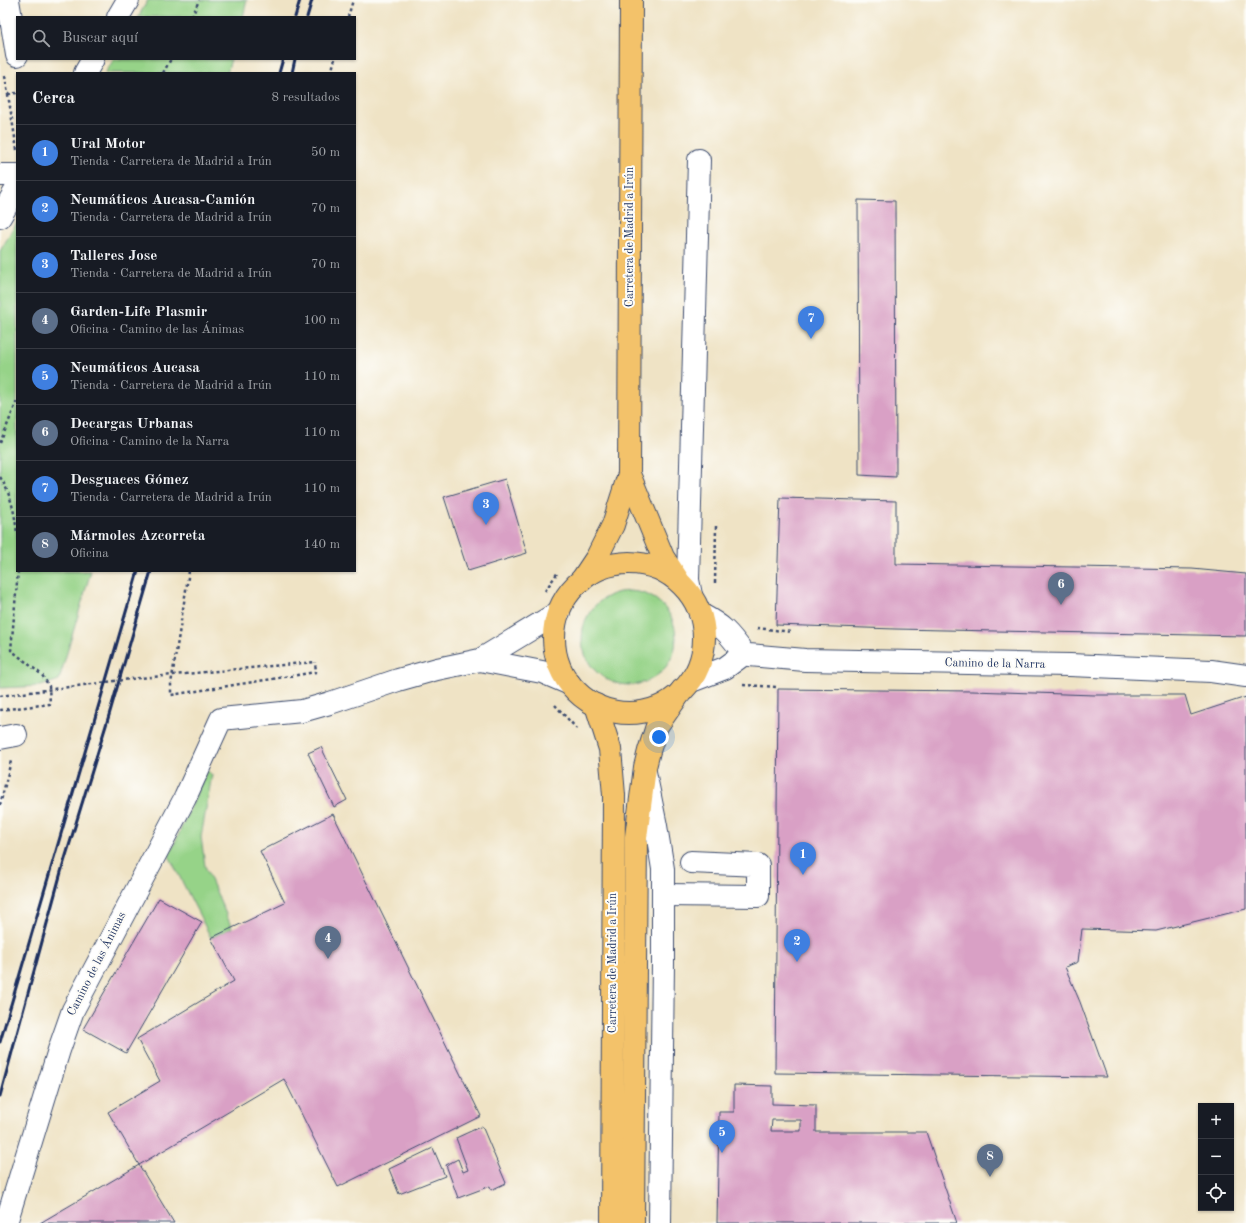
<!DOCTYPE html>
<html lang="es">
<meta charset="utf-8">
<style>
:root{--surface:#171b24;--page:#242831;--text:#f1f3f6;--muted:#9ea1a6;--line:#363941;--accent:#1f6fb2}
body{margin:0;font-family:"Old Standard TT",serif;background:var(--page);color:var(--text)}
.controls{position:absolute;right:12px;bottom:12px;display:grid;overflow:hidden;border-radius:0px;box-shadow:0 1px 3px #0004}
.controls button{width:36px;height:36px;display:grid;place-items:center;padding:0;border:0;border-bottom:1px solid var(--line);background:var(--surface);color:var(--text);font:20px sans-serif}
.you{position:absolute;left:659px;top:737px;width:14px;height:14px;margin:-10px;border:3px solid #fff;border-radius:50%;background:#1a73e8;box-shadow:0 0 0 6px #1a73e833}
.badge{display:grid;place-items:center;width:26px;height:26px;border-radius:50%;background:var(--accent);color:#fff;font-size:13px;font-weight:700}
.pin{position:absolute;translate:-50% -33px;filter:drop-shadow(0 1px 2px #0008)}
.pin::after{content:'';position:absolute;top:21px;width:14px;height:12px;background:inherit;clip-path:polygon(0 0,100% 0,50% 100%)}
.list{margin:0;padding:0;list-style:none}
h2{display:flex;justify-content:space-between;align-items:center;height:52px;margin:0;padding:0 16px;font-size:17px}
h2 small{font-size:13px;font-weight:400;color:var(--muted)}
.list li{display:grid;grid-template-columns:26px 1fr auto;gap:12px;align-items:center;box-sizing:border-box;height:56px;padding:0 16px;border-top:1px solid var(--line)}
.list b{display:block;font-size:15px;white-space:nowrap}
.list p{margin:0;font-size:13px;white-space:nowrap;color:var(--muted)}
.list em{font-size:13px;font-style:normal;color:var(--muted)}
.icon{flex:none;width:22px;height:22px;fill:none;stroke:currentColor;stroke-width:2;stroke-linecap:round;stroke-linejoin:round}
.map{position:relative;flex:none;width:1246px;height:1223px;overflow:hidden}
.search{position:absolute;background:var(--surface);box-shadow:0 1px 3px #0004;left:16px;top:16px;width:340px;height:44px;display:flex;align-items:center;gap:10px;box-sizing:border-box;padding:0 14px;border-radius:0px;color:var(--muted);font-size:15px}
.panel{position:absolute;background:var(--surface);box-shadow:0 1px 3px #0004;left:16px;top:72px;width:340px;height:500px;border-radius:0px}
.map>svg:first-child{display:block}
.green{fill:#96d388;stroke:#588173}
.building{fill:#d9a0c5;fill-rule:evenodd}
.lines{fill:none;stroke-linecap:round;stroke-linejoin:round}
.minor-casing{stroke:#3b4a6d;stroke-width:24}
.highway-casing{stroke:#3b4a6d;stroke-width:24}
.path{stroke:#3b4a6d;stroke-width:2.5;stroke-dasharray:3 3;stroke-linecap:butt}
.minor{stroke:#fff;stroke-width:22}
.highway{stroke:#f3c26a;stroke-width:22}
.rail{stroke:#1b2f5e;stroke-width:3}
.path-bridge{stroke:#3b4a6d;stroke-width:2.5;stroke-dasharray:3 3;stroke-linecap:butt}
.labels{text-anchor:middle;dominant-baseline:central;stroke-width:4;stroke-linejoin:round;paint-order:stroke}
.street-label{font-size:12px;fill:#1b2f5e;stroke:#fdfcf7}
</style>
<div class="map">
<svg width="1246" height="1223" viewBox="0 0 1246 1223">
<rect width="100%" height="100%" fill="#fdfcf7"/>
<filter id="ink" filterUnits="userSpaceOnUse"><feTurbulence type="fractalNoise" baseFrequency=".025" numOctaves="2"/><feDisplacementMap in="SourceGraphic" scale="8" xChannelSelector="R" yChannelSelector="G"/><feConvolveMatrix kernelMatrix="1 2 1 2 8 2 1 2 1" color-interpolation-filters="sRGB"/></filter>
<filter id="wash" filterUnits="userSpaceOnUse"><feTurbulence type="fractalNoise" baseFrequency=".012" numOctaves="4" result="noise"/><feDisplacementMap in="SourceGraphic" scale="16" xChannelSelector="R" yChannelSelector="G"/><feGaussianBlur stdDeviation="0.9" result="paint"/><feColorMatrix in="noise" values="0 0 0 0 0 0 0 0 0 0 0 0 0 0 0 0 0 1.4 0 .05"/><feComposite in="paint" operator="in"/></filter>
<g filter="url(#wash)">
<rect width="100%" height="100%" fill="#efe3c5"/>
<g class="green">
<path d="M148,0H247L243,17H138Z"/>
<path d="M114,59H231L227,73H105Z"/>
<path d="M17,222V571H91L59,680L41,686L0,688V251Z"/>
<circle cx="629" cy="638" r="47"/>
<path d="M207,770L212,775L201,837L205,866L232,928L211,938L169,856Z"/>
</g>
<g id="blocks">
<g class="building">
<path d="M858,200L895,201L896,477L859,475Z"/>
<path d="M505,479L527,553L468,571L444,497Z"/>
<path d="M780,498L896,501V564L1192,569L1246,574V636L895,629L776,625Z"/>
<path d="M778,689L972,691L1095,695H1185L1191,715L1246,697V909L1156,931L1082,929L1078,962L1065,967L1080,1002L1107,1077L775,1073Z"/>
<path d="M321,747L347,800L334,807L308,753Z"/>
<path d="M333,814L481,1116L338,1187L284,1079L139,1165L108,1112L160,1081L137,1039L234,981L211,938L285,903L260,851Z"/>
<path d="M159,898L202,922L126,1053L83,1029Z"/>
<path d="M734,1085L772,1086V1104L816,1105V1132H926L957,1223H717L719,1112H734ZM772,1120H801V1131H771Z"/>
<path d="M482,1126L506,1183L491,1190L490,1186L458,1198L446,1165L458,1159L463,1172L468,1170L456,1138Z"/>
<path d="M433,1148L445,1176L399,1194L389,1169Z"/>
<path d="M139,1165L174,1223H40Z"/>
</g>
</g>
</g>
<g filter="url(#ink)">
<use href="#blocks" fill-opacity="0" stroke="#3b4a6d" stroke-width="1"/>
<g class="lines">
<defs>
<g id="minor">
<path d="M8,0L17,55"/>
<path d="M118,17L128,0"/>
<path d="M85,73L93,59"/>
<path d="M0,175H17"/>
<path d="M0,217L17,188"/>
<path d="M691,595L688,580L699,160"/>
<path d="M700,614C723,626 729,633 744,654L749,655L805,660L1070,665L1211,671L1246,676"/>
<path d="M480,660L542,672L570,684"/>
<path d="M694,680L725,668L744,654"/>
<path d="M0,738L16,735"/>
<path d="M645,772L656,826L663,869V963L660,1223"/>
<path d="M663,895L758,896V865L691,862"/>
<path d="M6,1223L59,1050L73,1010L185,798L221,719L302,711L330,703L398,680L437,669L480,660L559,612"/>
</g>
<g id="highway">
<path d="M629,474L663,557L678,580"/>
<circle cx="629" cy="638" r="75"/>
<path d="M581,581L597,557L613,525L629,474L631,0"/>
<path d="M596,705L610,749L614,795L612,1223"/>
<path d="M633,1223L636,837L645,767L649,751L657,726L682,690"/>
</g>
</defs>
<use href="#minor" class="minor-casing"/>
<use href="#highway" class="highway-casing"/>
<g class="path">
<path d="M192,17L199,0"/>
<path d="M348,17L353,0"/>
<path d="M163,73L171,59"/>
<path d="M331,73L335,59"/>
<path d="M5,76L17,150"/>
<path d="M8,94L17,93"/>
<path d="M0,443L17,401"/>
<path d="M0,477C11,494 15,514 17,534"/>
<path d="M189,571L171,684V695L316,672L315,662"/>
<path d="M715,583L716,526"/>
<path d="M545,591L558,572"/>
<path d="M757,628L792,632"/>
<path d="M743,685L778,687"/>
<path d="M555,705L577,729"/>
<path d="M0,710L50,704L49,686L42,675L11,650L18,571"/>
<path d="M0,805L11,761"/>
</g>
<use href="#minor" class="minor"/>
<use href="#highway" class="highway"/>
<g class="rail">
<path d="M295,17L300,0"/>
<path d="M307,17L312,0"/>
<path d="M279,73L283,59"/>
<path d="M292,73L295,59"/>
<path d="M0,1042L138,571"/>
<path d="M0,1096L61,872L107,722L151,571"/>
</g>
<path class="path-bridge" d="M0,696L130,679L315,662"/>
</g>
</g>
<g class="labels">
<g class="street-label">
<text transform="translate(630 237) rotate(-90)">Carretera de Madrid a Irún</text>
<text transform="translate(995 664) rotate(1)">Camino de la Narra</text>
<text transform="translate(613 963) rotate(-90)">Carretera de Madrid a Irún</text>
<text transform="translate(97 964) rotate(-63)">Camino de las Ánimas</text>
</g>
</g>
</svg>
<div class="controls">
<button>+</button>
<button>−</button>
<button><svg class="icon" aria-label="locate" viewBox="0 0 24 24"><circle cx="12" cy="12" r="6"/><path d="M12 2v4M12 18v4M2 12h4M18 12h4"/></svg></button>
</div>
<div class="you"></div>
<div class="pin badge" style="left:803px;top:875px;background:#3f7fe0">1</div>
<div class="pin badge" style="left:797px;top:962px;background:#3f7fe0">2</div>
<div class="pin badge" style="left:486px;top:525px;background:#3f7fe0">3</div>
<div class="pin badge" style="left:328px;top:959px;background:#5c6f8a">4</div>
<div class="pin badge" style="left:722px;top:1153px;background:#3f7fe0">5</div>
<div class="pin badge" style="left:1061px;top:605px;background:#5c6f8a">6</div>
<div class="pin badge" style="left:811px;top:339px;background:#3f7fe0">7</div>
<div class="pin badge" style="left:990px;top:1177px;background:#5c6f8a">8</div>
<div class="search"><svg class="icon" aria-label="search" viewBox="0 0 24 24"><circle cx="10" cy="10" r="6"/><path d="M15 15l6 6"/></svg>Buscar aquí</div>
<section class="panel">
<h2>Cerca<small>8 resultados</small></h2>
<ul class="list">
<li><span class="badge" style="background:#3f7fe0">1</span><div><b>Ural Motor</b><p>Tienda · Carretera de Madrid a Irún</p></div><em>50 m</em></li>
<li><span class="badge" style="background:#3f7fe0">2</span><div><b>Neumáticos Aucasa-Camión</b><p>Tienda · Carretera de Madrid a Irún</p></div><em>70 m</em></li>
<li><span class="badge" style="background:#3f7fe0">3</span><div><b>Talleres Jose</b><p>Tienda · Carretera de Madrid a Irún</p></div><em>70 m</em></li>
<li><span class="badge" style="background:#5c6f8a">4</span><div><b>Garden-Life Plasmir</b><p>Oficina · Camino de las Ánimas</p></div><em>100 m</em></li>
<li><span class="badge" style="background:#3f7fe0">5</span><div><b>Neumáticos Aucasa</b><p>Tienda · Carretera de Madrid a Irún</p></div><em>110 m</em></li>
<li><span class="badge" style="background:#5c6f8a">6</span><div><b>Decargas Urbanas</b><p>Oficina · Camino de la Narra</p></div><em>110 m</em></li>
<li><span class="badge" style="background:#3f7fe0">7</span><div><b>Desguaces Gómez</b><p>Tienda · Carretera de Madrid a Irún</p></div><em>110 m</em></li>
<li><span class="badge" style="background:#5c6f8a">8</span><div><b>Mármoles Azcorreta</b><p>Oficina</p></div><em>140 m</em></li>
</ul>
</section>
</div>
